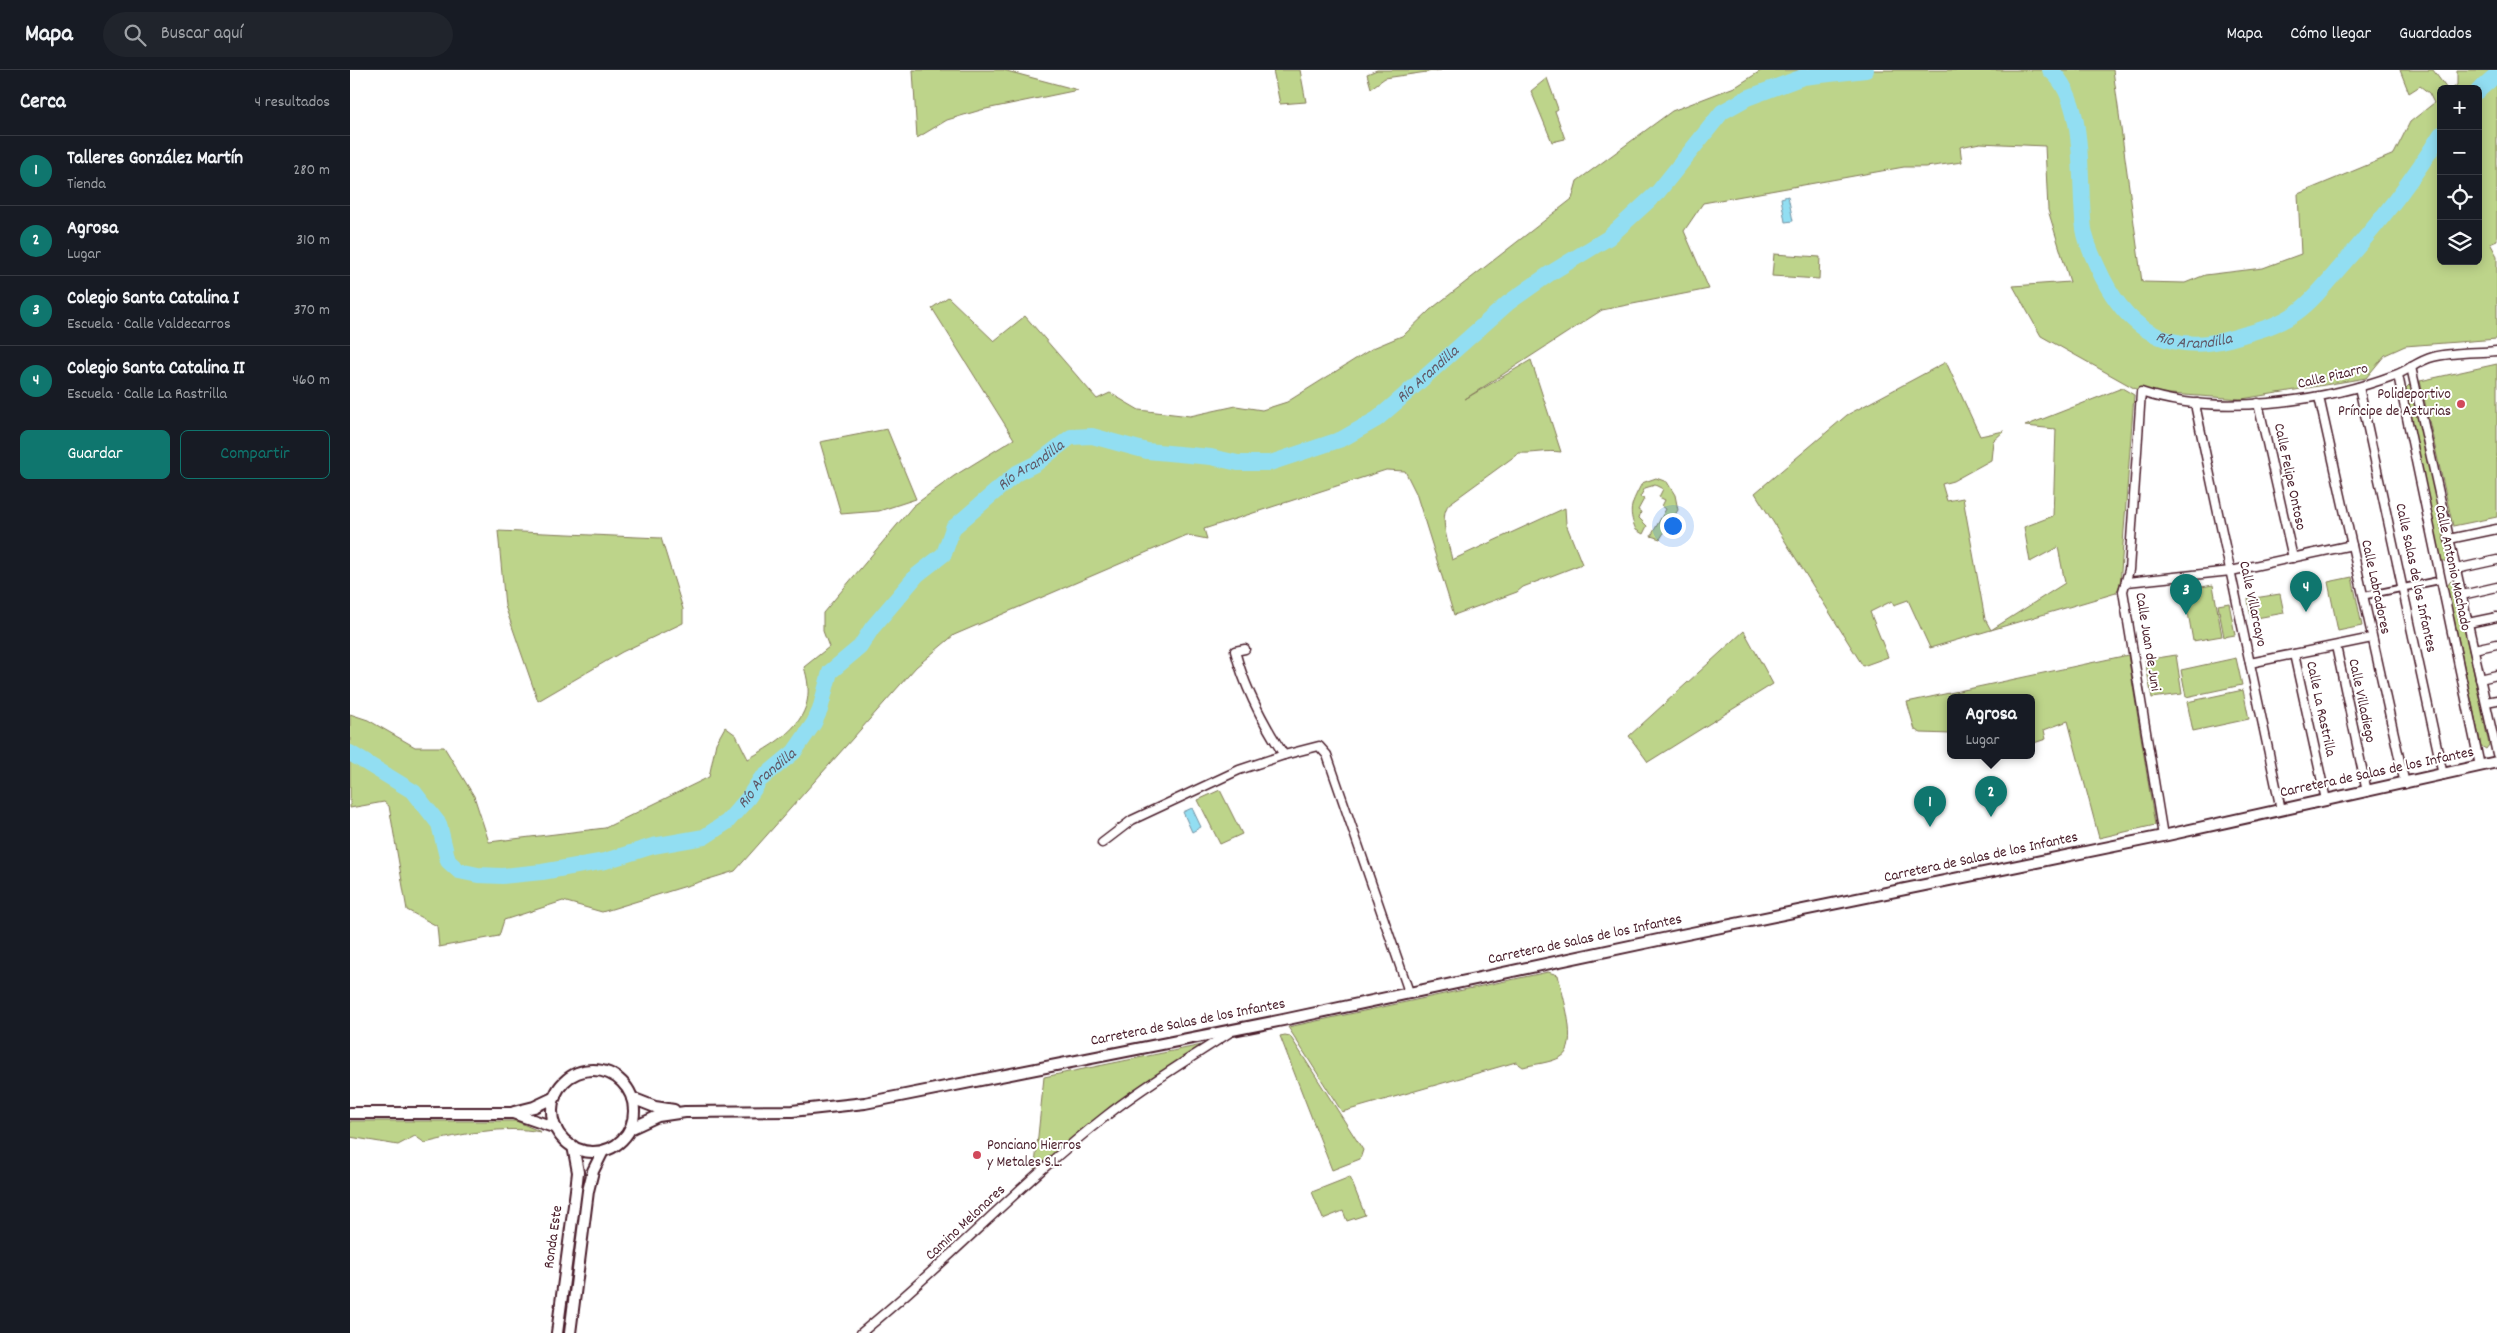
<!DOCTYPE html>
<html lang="es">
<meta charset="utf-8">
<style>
:root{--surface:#171b24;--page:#20242c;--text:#f1f3f6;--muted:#9ea1a6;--line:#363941;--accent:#0f766e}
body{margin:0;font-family:Dekko,sans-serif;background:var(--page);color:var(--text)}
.controls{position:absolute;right:15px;top:15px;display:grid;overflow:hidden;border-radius:8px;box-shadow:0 2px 12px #0003}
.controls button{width:45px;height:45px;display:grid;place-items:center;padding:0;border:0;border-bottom:1px solid var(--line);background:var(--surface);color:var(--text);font:25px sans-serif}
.you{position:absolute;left:1322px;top:455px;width:18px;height:18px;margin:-12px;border:4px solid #fff;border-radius:50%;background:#1a73e8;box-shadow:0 0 0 8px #1a73e833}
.badge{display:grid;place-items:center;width:32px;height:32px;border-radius:50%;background:var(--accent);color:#fff;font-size:16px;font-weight:700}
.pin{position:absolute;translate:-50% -41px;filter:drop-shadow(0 1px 2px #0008)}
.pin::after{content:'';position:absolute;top:26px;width:18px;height:15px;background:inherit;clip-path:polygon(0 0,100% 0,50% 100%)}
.popup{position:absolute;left:1597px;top:624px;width:88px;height:65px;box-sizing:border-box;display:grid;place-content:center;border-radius:8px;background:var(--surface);filter:drop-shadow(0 1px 4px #0005);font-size:16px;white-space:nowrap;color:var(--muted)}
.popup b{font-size:19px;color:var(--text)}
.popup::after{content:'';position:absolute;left:50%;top:100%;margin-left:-10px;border:10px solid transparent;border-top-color:var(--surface)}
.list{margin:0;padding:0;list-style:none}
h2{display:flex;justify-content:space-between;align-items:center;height:65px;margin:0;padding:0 20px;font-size:21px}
h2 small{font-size:16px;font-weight:400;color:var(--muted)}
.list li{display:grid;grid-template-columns:32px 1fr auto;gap:15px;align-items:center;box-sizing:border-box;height:70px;padding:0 20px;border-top:1px solid var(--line)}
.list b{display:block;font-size:19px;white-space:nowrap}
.list p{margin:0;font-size:16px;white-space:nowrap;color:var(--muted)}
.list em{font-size:16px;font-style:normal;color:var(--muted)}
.actions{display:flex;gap:10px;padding:15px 20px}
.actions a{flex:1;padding:11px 0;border:1px solid var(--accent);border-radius:8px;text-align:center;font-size:18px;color:var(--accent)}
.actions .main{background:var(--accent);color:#fff}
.icon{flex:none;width:28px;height:28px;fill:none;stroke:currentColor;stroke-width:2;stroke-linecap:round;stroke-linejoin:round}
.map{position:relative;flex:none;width:2147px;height:1263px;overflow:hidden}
header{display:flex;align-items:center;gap:30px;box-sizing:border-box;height:70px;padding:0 25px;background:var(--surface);border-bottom:1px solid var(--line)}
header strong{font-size:24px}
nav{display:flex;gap:28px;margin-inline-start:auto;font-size:18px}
.search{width:350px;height:45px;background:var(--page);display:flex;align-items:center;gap:12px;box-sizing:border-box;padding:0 18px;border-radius:28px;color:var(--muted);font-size:19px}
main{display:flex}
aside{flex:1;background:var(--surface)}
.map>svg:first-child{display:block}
.green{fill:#bdd48a;stroke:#847a5a}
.water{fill:#92def2;stroke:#7592a2}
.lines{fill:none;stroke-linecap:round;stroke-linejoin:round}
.river{stroke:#92def2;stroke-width:16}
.pedestrian-casing{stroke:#4a1f2b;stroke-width:9}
.minor-casing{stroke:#4a1f2b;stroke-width:11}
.secondary-casing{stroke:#4a1f2b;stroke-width:14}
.pedestrian{stroke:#fff;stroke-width:5.5}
.minor{stroke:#fff;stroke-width:8}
.secondary{stroke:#fff;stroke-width:10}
.poi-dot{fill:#d1495b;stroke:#fff;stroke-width:2}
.labels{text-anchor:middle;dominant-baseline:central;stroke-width:4;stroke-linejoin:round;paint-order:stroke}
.street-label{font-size:15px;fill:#4a1f2b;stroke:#fff}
.poi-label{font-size:15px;fill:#4a1f2b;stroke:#fff;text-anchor:end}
.water-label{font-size:16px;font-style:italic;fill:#605867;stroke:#fff}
</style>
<header>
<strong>Mapa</strong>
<div class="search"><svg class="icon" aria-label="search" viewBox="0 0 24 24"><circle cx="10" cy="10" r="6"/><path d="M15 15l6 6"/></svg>Buscar aquí</div>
<nav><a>Mapa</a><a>Cómo llegar</a><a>Guardados</a></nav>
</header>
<main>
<aside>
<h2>Cerca<small>4 resultados</small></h2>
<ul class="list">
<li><span class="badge">1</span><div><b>Talleres González Martín</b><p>Tienda</p></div><em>280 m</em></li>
<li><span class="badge">2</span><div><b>Agrosa</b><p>Lugar</p></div><em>310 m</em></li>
<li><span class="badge">3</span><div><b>Colegio Santa Catalina I</b><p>Escuela · Calle Valdecarros</p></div><em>370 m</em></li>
<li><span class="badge">4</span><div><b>Colegio Santa Catalina II</b><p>Escuela · Calle La Rastrilla</p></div><em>460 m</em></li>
</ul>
<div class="actions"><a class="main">Guardar</a><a>Compartir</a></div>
</aside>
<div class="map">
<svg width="2147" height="1263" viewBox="0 0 2147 1263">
<rect width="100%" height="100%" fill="#fff"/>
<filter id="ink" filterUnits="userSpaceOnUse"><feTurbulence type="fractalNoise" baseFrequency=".02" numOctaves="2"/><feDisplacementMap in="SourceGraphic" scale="10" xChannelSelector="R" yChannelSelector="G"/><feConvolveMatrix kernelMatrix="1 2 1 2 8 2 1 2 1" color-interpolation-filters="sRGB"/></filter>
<g filter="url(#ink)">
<g class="green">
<path d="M563,0H653L728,20L631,40L597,50L567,68Z"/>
<path d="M923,0H950L956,32L930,34Z"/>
<path d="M1027,0H1091L1035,8L1021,18L1017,4Z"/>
<path d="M1412,0H1763L1792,212L1835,213L1855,205L1913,198L1951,184L1948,124L2044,84L2060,52L2084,33L2079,23L2070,16L2059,23L2050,0H2083L2097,19H2091V191H2128V19H2102L2107,15V0H2147V170L2140,173L2147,186V269L2055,276L2035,285L2016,308L1892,329L1791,322L1691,266L1663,216L1720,212L1698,140L1695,76L1630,73L1610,77L1612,92L1576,97H1554L1353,133L1334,161L1359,219L1252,240L1115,329L1181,290L1211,382C1196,380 1184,384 1169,383L1099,434C1088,447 1099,474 1102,490L1215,438L1216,454L1232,494L1173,517L1167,522L1104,545L1066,423L1055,401L1036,400L854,459L857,469L837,465L604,565L566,597L385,801L252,842L213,831L154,850L149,866L89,877L87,856L57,840L39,736L34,732L0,738V644L18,650L65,677H94L124,726L139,772L255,758L359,707L366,673L375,657L386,665L398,689C437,667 470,646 454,597L479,577L473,561V543L563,436L604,406L664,369L582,238L598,227L644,271L675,246L747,329L760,323L789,340L840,346L886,336L912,340L937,332L1023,278L1054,265L1080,240L1222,129L1227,111L1322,41L1387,16Z"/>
<path d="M1197,8L1208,39L1205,41L1215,69L1202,72L1181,21Z"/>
<path d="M1424,184L1470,187L1469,209L1422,206Z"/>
<path d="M1596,292L1630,366L1654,361L1643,371L1641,390L1603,411L1592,414L1597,431L1613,428L1635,549L1641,560L1715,513L1708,477L1680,492L1674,457L1703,446L1706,359L1675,356L1772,318L1784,325L1770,515L1766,523L1580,578L1558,530L1544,535L1542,531L1520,542L1538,587L1513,596L1405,423L1497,345Z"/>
<path d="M2147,294V447L2103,456L2070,311Z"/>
<path d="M2059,315L2063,317L2100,488L2097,492L2091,490L2055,319Z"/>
<path d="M537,359L566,429L529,441L491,444L470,372Z"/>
<path d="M1306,408L1317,412L1325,425L1328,440L1310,469L1301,466L1316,439L1312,436L1315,430L1309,427L1313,419L1305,415L1295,418L1290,427L1294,429L1288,440L1291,442L1289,448L1297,456L1293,464L1286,460C1277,439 1282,433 1292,413Z"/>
<path d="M148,461L311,468L333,539V553L272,582L188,631L155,536Z"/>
<path d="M2002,507L2012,556L1988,561L1978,512Z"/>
<path d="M2101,511L2105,514L2139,675L2136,679L2131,676L2097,516Z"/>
<path d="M1863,515L1872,566L1843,571L1834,520Z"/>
<path d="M1930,524L1934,543L1901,549L1898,529Z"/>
<path d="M1879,533L1885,565L1874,567L1868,535Z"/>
<path d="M1394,561L1423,614L1298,692L1279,666Z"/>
<path d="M1778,585L1805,755L1749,768L1718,651L1694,660L1696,669L1681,674V628H1601V664L1571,663L1565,660L1557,632Z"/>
<path d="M1826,585L1832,624L1802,628L1795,590Z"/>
<path d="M1886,588L1892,615L1836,627L1831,600Z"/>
<path d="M1893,620L1899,649L1843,661L1837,632Z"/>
<path d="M870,720L892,764L870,774L848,730Z"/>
<path d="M1198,902L1208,905C1212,924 1230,977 1211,987C1200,993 1184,994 1173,997L1166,992L992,1042L938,957Z"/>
<path d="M935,965L940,966L1013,1080L1010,1089L982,1100L930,966Z"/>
<path d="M852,975L850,978L684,1105L694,1007Z"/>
<path d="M166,1051L191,1062C153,1055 112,1064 75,1073L65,1066L48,1075L0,1067V1051Z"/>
<path d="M1000,1107L1015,1145L997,1151L993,1141L973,1149L962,1122Z"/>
</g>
<g class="water">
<path d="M1438,126L1443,151L1435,152L1431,128Z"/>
<path d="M842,738L851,757L842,762L833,742Z"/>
</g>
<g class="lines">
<g class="river">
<path id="s1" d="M1700,0C1738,31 1728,114 1734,159C1736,173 1742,185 1748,198C1774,256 1814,286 1879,269C1902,262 1926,257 1946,243C1964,230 1978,211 1993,194C2029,153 2062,111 2091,64"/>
<path d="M2128,21L2147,4"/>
<path id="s2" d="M0,683L64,722L89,754L98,791L109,801L128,805L152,806L192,802L255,791L303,776L354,767L377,752L398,728L410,710L444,682L464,653L470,640L480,602L510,577L522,558L567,505L594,484L603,458L667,403L687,393L721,367L742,366L797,381L861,387L888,393H920L992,369L1027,349L1049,330L1158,233L1199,204L1258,168L1308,122L1372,42L1397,28L1453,7L1516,0"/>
</g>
<defs>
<path id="pedestrian" d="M2013,526L2091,510"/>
<g id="minor">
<path d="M2061,297L2147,684"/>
<path d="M2048,305L2130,696"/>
<path d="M2009,317L2093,705"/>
<path d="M1969,327L2055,714"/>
<path d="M1847,333L1846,339L1931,740"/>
<path d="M1908,333L1943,488"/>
<path d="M2099,469L2147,459"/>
<path d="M2106,499L2147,490"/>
<path d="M1777,512L1881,501L2002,475"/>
<path d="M2112,525L2147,517"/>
<path d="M2118,553L2147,547"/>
<path d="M1986,576L2017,722"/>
<path d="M895,579L885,581C895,619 913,653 934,685L969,676L977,685L1059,922"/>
<path d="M2124,579L2147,574"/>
<path d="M1944,584L1976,730"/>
<path d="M1900,593L2022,568"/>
<path d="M2130,609L2147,605"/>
<path d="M2136,632L2147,630"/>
<path d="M1813,766L1773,521L1779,500L1791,322C1865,347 1973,332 2045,305C2059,300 2068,291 2083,287C2103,282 2126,283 2147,281"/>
<path d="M752,773L782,750L889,700L934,685"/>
<path d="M511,1263C596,1194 670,1113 756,1046C795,1015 838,990 879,963"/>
</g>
<g id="secondary">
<circle cx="243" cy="1041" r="41"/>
<path d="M282,1028L305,1037L324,1040"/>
<path d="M164,1042L184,1037L205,1027"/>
<path d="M0,1043H163L206,1058"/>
<path d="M280,1059L308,1046L335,1042L442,1041L515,1033L933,950L1327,866L1813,766L2147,692"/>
<path d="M207,1263L226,1120L228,1102L223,1076"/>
<path d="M220,1263L238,1121L243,1101L253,1081"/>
</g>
</defs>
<use href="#pedestrian" class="pedestrian-casing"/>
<use href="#minor" class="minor-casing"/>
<use href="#secondary" class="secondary-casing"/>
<use href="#pedestrian" class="pedestrian"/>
<use href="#minor" class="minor"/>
<use href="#secondary" class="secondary"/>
</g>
</g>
<g class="poi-dot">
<circle cx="2111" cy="334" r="5"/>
<circle cx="627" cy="1085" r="5"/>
</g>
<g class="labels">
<g class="street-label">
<text transform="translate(1983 307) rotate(-13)">Calle Pizarro</text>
<text transform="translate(1939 407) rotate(78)">Calle Felipe Ontoso</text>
<text transform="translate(2102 498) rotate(78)">Calle Antonio Machado</text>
<text transform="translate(2065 508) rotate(78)">Calle Salas de los Infantes</text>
<text transform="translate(2025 517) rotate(78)">Calle Labradores</text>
<text transform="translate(1902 534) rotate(78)">Calle Villarcayo</text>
<text transform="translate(1797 572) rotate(81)">Calle Juan de Juni</text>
<text transform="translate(2011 631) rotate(78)">Calle Villadiego</text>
<text transform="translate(1970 639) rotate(78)">Calle La Rastrilla</text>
<text transform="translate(2027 703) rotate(-12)">Carretera de Salas de los Infantes</text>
<text transform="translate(1631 788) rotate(-12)">Carretera de Salas de los Infantes</text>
<text transform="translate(1235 870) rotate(-12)">Carretera de Salas de los Infantes</text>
<text transform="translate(838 953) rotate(-11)">Carretera de Salas de los Infantes</text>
<text transform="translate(616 1153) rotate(-43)">Camino Melonares</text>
<text transform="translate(204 1167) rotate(-82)">Ronda Este</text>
</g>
<g class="poi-label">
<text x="2101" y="325">Polideportivo<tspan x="2101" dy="17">Príncipe de Asturias</tspan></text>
<text x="637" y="1076" text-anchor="start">Ponciano Hierros<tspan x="637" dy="17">y Metales S.L.</tspan></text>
</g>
<g class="water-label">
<text stroke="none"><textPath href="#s1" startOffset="338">Río Arandilla</textPath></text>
<text stroke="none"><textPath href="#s2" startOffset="1360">Río Arandilla</textPath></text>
<text stroke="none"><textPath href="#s2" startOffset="925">Río Arandilla</textPath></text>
<text stroke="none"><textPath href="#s2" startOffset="505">Río Arandilla</textPath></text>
</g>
</g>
</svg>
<div class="controls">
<button>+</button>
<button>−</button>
<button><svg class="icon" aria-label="locate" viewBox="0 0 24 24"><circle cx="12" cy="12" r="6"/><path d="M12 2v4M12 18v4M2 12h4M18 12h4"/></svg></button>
<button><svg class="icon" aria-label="layers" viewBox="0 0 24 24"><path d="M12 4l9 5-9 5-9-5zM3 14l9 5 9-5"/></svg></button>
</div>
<div class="you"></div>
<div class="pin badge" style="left:1580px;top:757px">1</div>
<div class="pin badge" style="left:1641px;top:747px">2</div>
<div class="popup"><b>Agrosa</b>Lugar</div>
<div class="pin badge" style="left:1836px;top:545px">3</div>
<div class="pin badge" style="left:1956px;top:542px">4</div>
</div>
</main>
